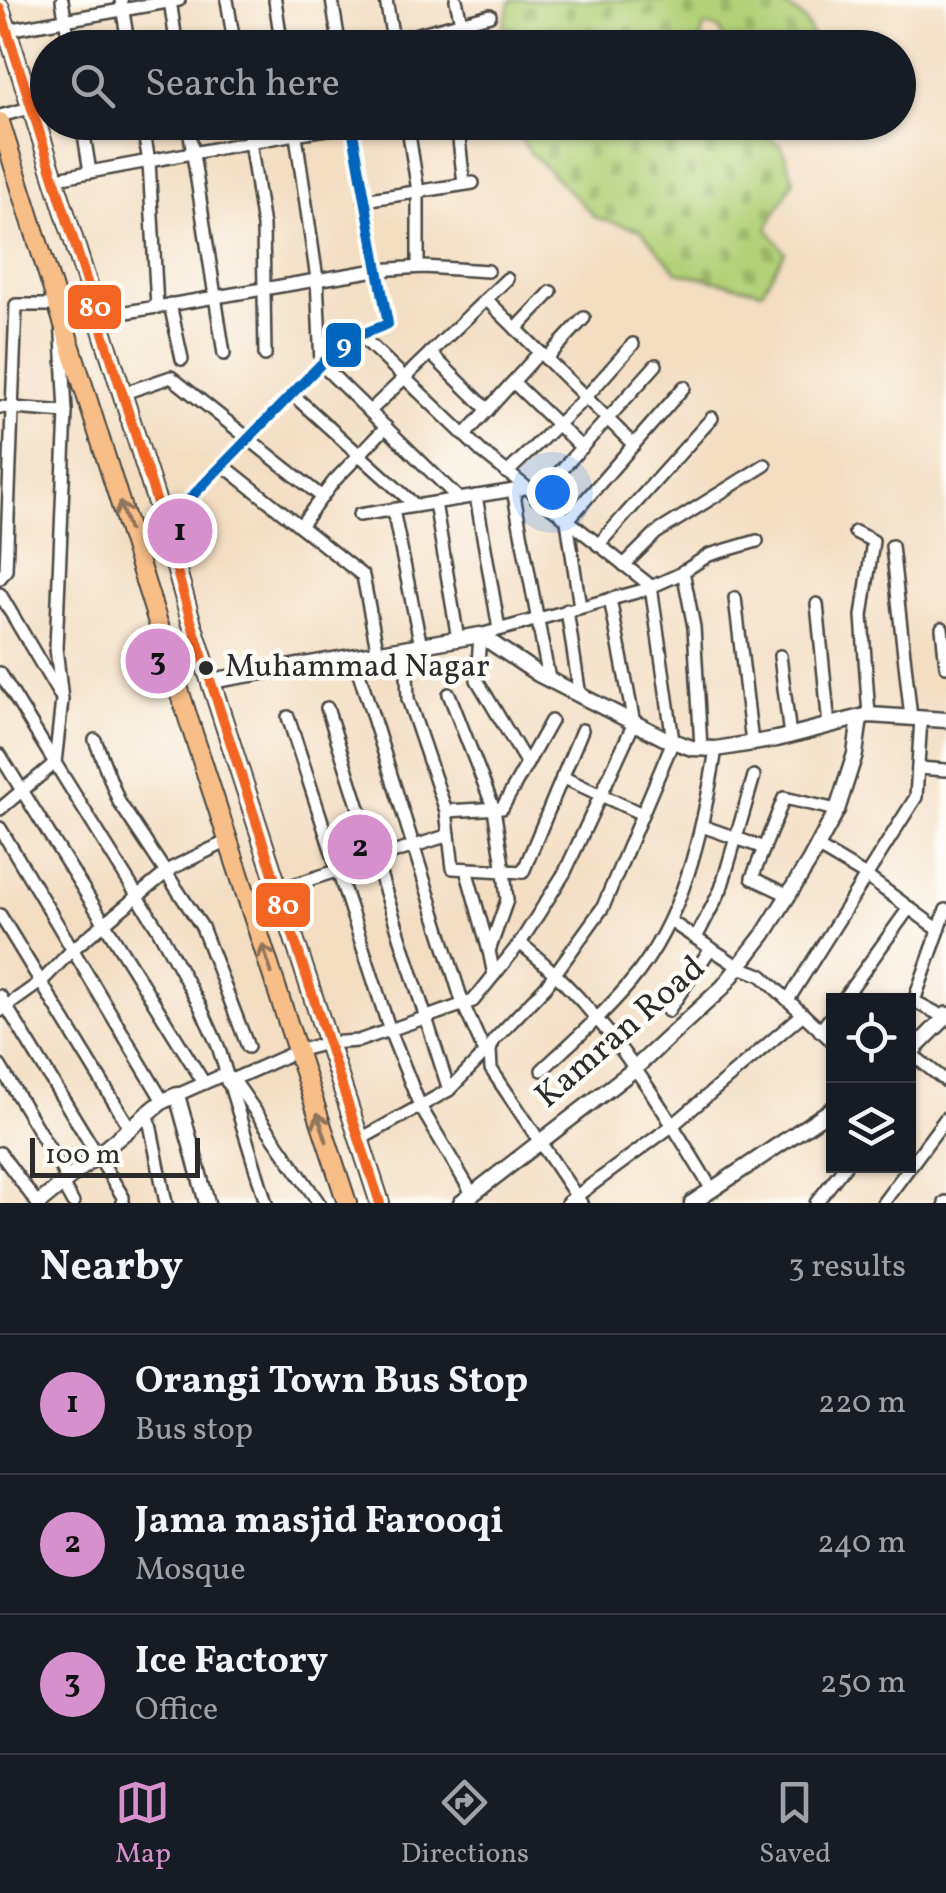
<!DOCTYPE html>
<style>
:root{--surface:#171b24;--page:#20242c;--text:#f1f3f6;--muted:#9ea1a6;--line:#363941;--accent:#d690ce}
body{margin:0;font-family:Vollkorn,serif;background:var(--page);color:var(--text)}
.controls{position:absolute;right:30px;bottom:30px;display:grid;overflow:hidden;border-radius:0px;box-shadow:0 2px 8px #0004}
.controls button{width:90px;height:90px;display:grid;place-items:center;padding:0;border:0;border-bottom:2px solid var(--line);background:var(--surface);color:var(--text);font:50px sans-serif}
.scale{position:absolute;left:30px;bottom:25px;width:170px;box-sizing:border-box;padding-left:10px;border:5px solid #2b2b2b;border-top:0;font-size:28px;line-height:35px;white-space:nowrap;color:#2b2b2b;-webkit-text-stroke:8px #fdfcf7;paint-order:stroke}
.you{position:absolute;left:552px;top:492px;width:35px;height:35px;margin:-25px;border:8px solid #fff;border-radius:50%;background:#1a73e8;box-shadow:0 0 0 15px #1a73e833}
.badge{display:grid;place-items:center;width:65px;height:65px;border-radius:50%;background:var(--accent);color:#111;font-size:32px;font-weight:700}
.pin{position:absolute;translate:-50% -50%;border:5px solid #fff;box-shadow:0 2px 10px #0006}
.list{margin:0;padding:0;list-style:none}
h2{display:flex;justify-content:space-between;align-items:center;height:130px;margin:0;padding:0 40px;font-size:42px}
h2 small{font-size:32px;font-weight:400;color:var(--muted)}
.list li{display:grid;grid-template-columns:65px 1fr auto;gap:30px;align-items:center;box-sizing:border-box;height:140px;padding:0 40px;border-top:2px solid var(--line)}
.list b{display:block;font-size:38px;white-space:nowrap}
.list p{margin:0;font-size:32px;white-space:nowrap;color:var(--muted)}
.list em{font-size:32px;font-style:normal;color:var(--muted)}
.icon{flex:none;width:55px;height:55px;fill:none;stroke:currentColor;stroke-width:2;stroke-linecap:round;stroke-linejoin:round}
.map{position:relative;flex:none;width:946px;height:1203px;overflow:hidden}
.search{position:absolute;background:var(--surface);box-shadow:0 2px 8px #0004;left:30px;right:30px;top:30px;height:110px;display:flex;align-items:center;gap:25px;box-sizing:border-box;padding:0 35px;border-radius:55px;color:var(--muted);font-size:38px}
.sheet{height:550px;background:var(--surface)}
nav{display:flex;justify-content:space-around;align-items:center;box-sizing:border-box;height:140px;border-top:2px solid var(--line);background:var(--surface);font-size:28px;color:var(--muted)}
nav a{display:grid;justify-items:center;gap:5px}
nav .on{color:var(--accent)}
.map>svg:first-child{display:block}
.cemetery{fill:url(#cemetery-stones);stroke:#6e7e51;stroke-width:2.5}
.lines{fill:none;stroke-linecap:round;stroke-linejoin:round}
.minor-casing{stroke:#494642;stroke-width:16}
.tertiary-casing{stroke:#494642;stroke-width:19}
.primary-casing{stroke:#494642;stroke-width:22}
.minor{stroke:#fff;stroke-width:11}
.tertiary{stroke:#fff;stroke-width:14}
.primary{stroke:#f7be88;stroke-width:18}
.bus-1-casing{stroke:#fdfcf7;stroke-width:18}
.bus-2-casing{stroke:#fdfcf7;stroke-width:18}
.bus-1{stroke:#f26522;stroke-width:10}
.bus-2{stroke:#0065bd;stroke-width:10}
.oneway{stroke:#91745a}
.bus-dot{fill:#2b2b2b;stroke:#fdfcf7;stroke-width:4}
.labels{text-anchor:middle;dominant-baseline:central;stroke-width:9;stroke-linejoin:round;paint-order:stroke}
.bus-label{font-size:32px;fill:#2b2b2b;stroke:#fdfcf7;text-anchor:start}
.street-label{font-size:35px;fill:#2b2b2b;stroke:#fdfcf7}
.line-badge{stroke:#fdfcf7;stroke-width:4}
.badge-label{font-size:28px;text-anchor:middle;font-weight:bold;fill:#fff}
</style>
<div class="map">
<svg width="946" height="1203" viewBox="0 0 946 1203">
<defs>
<pattern id="cemetery-stones" width="16" height="16" patternUnits="userSpaceOnUse" patternTransform="scale(2.5)"><rect width="16" height="16" fill="#b2d077"/><path d="M2 7V4a2 2 0 0 1 4 0v3zM10 15v-3a2 2 0 0 1 4 0v3z" fill="#99b367"/></pattern>
</defs>
<rect width="100%" height="100%" fill="#fdfcf7"/>
<filter id="ink" filterUnits="userSpaceOnUse"><feTurbulence type="fractalNoise" baseFrequency=".01" numOctaves="2"/><feDisplacementMap in="SourceGraphic" scale="20" xChannelSelector="R" yChannelSelector="G"/><feConvolveMatrix kernelMatrix="1 2 1 2 8 2 1 2 1" color-interpolation-filters="sRGB"/></filter>
<filter id="wash" filterUnits="userSpaceOnUse"><feTurbulence type="fractalNoise" baseFrequency=".0048" numOctaves="4" result="noise"/><feDisplacementMap in="SourceGraphic" scale="40" xChannelSelector="R" yChannelSelector="G"/><feGaussianBlur stdDeviation="2.25" result="paint"/><feColorMatrix in="noise" values="0 0 0 0 0 0 0 0 0 0 0 0 0 0 0 0 0 1.4 0 .05"/><feComposite in="paint" operator="in"/></filter>
<g filter="url(#wash)">
<rect width="100%" height="100%" fill="#f3dec2"/>
<g class="cemetery">
<path d="M511,0H772C796,10 808,18 815,44L811,48L728,47L719,29L704,26L699,47H497Z"/>
<path d="M735,122L781,145L794,180L767,228L785,252L762,291L677,272L641,230L596,218L530,152L509,123Z"/>
</g>
</g>
<g filter="url(#ink)">
<g class="lines">
<defs>
<g id="minor">
<path d="M62,0L70,48"/>
<path d="M121,0L129,48"/>
<path d="M170,0L177,48"/>
<path d="M227,0L235,48"/>
<path d="M275,0L282,48"/>
<path d="M332,0L340,48"/>
<path d="M386,0L394,45"/>
<path d="M456,0L461,22"/>
<path d="M446,27L448,48"/>
<path d="M7,30L179,0"/>
<path d="M351,48L391,41L490,15"/>
<path d="M0,116L48,103"/>
<path d="M82,122L90,172"/>
<path d="M142,122L149,161L157,307"/>
<path d="M188,122L224,354"/>
<path d="M247,122L263,226L265,355"/>
<path d="M294,122L317,279L321,364L459,499"/>
<path d="M407,122L418,191V267"/>
<path d="M457,122L464,184"/>
<path d="M52,179L300,133L375,122"/>
<path d="M364,200L473,183"/>
<path d="M486,299L634,445"/>
<path d="M170,304L182,359"/>
<path d="M516,329L551,292"/>
<path d="M360,335L483,453L651,586L673,741L603,907L546,986L494,1040L490,1050L491,1069L581,1203"/>
<path d="M430,353L488,410"/>
<path d="M546,359L584,318"/>
<path d="M513,382L582,448"/>
<path d="M121,394L171,377L322,497"/>
<path d="M292,394L416,506"/>
<path d="M0,407L66,412"/>
<path d="M370,411L507,279"/>
<path d="M465,435L540,352"/>
<path d="M223,465L363,576L378,654"/>
<path d="M507,473L586,397L633,344"/>
<path d="M513,490L549,679"/>
<path d="M476,496L499,629"/>
<path d="M536,498L656,365"/>
<path d="M435,503L458,639"/>
<path d="M393,510L421,646"/>
<path d="M359,515L521,489"/>
<path d="M164,525L321,364L352,338L388,324L351,122"/>
<path d="M300,526L334,481L386,427"/>
<path d="M855,532L873,541L862,616L869,715"/>
<path d="M598,545L712,418"/>
<path d="M892,546L911,718"/>
<path d="M624,565L656,533L765,465"/>
<path d="M683,571L694,627L701,748"/>
<path d="M0,578L6,570L16,305H58"/>
<path d="M0,594L59,694"/>
<path d="M735,598L752,743"/>
<path d="M817,604L829,726"/>
<path d="M580,607L567,521L684,387"/>
<path d="M567,610L580,696"/>
<path d="M942,628L946,666"/>
<path d="M406,649L408,699L446,811L453,868L523,872L582,730"/>
<path d="M780,656L790,736"/>
<path d="M354,657L463,1004L485,1053L489,1056"/>
<path d="M0,673L55,763L0,809"/>
<path d="M449,694L494,809L504,871L507,900L489,951L494,975"/>
<path d="M327,708L449,1090"/>
<path d="M288,717L390,1031L420,1106L473,1195"/>
<path d="M95,740L119,802L202,927L248,1047"/>
<path d="M0,755L204,1083"/>
<path d="M527,764L477,680L480,635L644,590L678,575L709,555L757,541"/>
<path d="M918,768L946,770"/>
<path d="M562,777L642,814"/>
<path d="M446,811L502,808L551,721"/>
<path d="M702,826L764,848"/>
<path d="M0,828L163,1101"/>
<path d="M817,847L866,876L939,930"/>
<path d="M466,869L489,951"/>
<path d="M277,890L449,835"/>
<path d="M788,895L752,878L784,798L837,810"/>
<path d="M946,910L914,1001L944,1017L946,1013"/>
<path d="M0,915L130,1128"/>
<path d="M670,921L739,967L761,975L834,1043"/>
<path d="M696,938L721,889L754,776"/>
<path d="M520,943C605,1011 655,1096 711,1188"/>
<path d="M0,996L123,1197V1203"/>
<path d="M788,1000L916,797L921,718"/>
<path d="M842,1001L909,908"/>
<path d="M0,1011L42,981L73,949L172,868L228,841"/>
<path d="M668,1011L711,948"/>
<path d="M820,1031L834,1013"/>
<path d="M910,1053L946,1081"/>
<path d="M0,1066L68,1180"/>
<path d="M542,1070C572,1042 603,1015 630,983C684,919 703,830 716,749"/>
<path d="M233,1079L319,1203"/>
<path d="M227,1082L297,1051L327,1043L358,1041L473,1001L520,943L565,872L634,723L610,599"/>
<path d="M177,1095L225,1074"/>
<path d="M148,1114L166,1203"/>
<path d="M359,1140L449,1090L485,1053"/>
<path d="M0,1153L37,1203"/>
<path d="M62,1184L73,1203"/>
<path d="M266,1203L218,1046L200,1006L158,929L55,763L62,700L56,648L66,412L61,318L83,313L109,315L376,270L423,267L488,271"/>
<path d="M567,1203L673,1125L803,1014"/>
<path d="M816,1203L845,1166"/>
<path d="M883,1203L946,1118"/>
<path d="M945,1203L946,1202"/>
</g>
<g id="tertiary">
<path d="M210,681L480,635L538,674L664,738L692,748L716,749L777,739L869,715L946,720"/>
<path d="M908,1055L946,1017"/>
<path d="M39,1203L163,1101L177,1095L207,1203"/>
<path d="M461,1203L632,1071L723,987L764,934L809,862L837,810L855,754L860,718"/>
<path d="M692,1203L834,1108"/>
</g>
<g id="primary">
<path d="M0,8L164,525L191,621L380,1203"/>
<path d="M0,122L189,721L347,1203"/>
</g>
</defs>
<use href="#minor" class="minor-casing"/>
<use href="#tertiary" class="tertiary-casing"/>
<use href="#primary" class="primary-casing"/>
<use href="#minor" class="minor"/>
<use href="#tertiary" class="tertiary"/>
<use href="#primary" class="primary"/>
<defs>
<path id="bus-1" d="M0,8L164,525L191,621L380,1203"/>
<path id="bus-2" d="M164,525L321,364L352,338L388,324L351,122"/>
</defs>
<use href="#bus-1" class="bus-1-casing"/>
<use href="#bus-2" class="bus-2-casing"/>
<use href="#bus-1" class="bus-1"/>
<use href="#bus-2" class="bus-2"/>
</g>
<defs><path id="oneway-shaft" d="M-6 0H5M1.5-3L5.5 0L1.5 3" fill="none" stroke-width="1.6" stroke-linecap="round" stroke-linejoin="round" transform="scale(2.5)"/></defs>
<g class="oneway">
<use href="#oneway-shaft" transform="translate(124 516) rotate(-108)"/>
<use href="#oneway-shaft" transform="translate(267 959) rotate(-108)"/>
<use href="#oneway-shaft" transform="translate(322 1127) rotate(-108)"/>
</g>
</g>
<circle class="bus-dot" cx="206" cy="668" r="9"/>
<g class="labels">
<g class="bus-label">
<text x="225" y="668">Muhammad Nagar</text>
</g>
<g class="street-label">
<text transform="translate(621 1033) rotate(-41)">Kamran Road</text>
</g>
</g>
<g class="line-badge">
<rect x="66" y="283" width="57" height="48" rx="10" fill="#f26522"/>
<rect x="324" y="321" width="39" height="48" rx="10" fill="#0065bd"/>
<rect x="254" y="881" width="58" height="48" rx="10" fill="#f26522"/>
</g>
<g class="badge-label">
<text x="95" y="316">80</text>
<text x="344" y="354">9</text>
<text x="283" y="914">80</text>
</g>
</svg>
<div class="controls">
<button><svg class="icon" aria-label="locate" viewBox="0 0 24 24"><circle cx="12" cy="12" r="6"/><path d="M12 2v4M12 18v4M2 12h4M18 12h4"/></svg></button>
<button><svg class="icon" aria-label="layers" viewBox="0 0 24 24"><path d="M12 4l9 5-9 5-9-5zM3 14l9 5 9-5"/></svg></button>
</div>
<div class="scale">100 m</div>
<div class="you"></div>
<div class="pin badge" style="left:180px;top:531px">1</div>
<div class="pin badge" style="left:360px;top:847px">2</div>
<div class="pin badge" style="left:158px;top:661px">3</div>
<div class="search"><svg class="icon" aria-label="search" viewBox="0 0 24 24"><circle cx="10" cy="10" r="6"/><path d="M15 15l6 6"/></svg>Search here</div>
</div>
<section class="sheet">
<h2>Nearby<small>3 results</small></h2>
<ul class="list">
<li><span class="badge">1</span><div><b>Orangi Town Bus Stop</b><p>Bus stop</p></div><em>220 m</em></li>
<li><span class="badge">2</span><div><b>Jama masjid Farooqi</b><p>Mosque</p></div><em>240 m</em></li>
<li><span class="badge">3</span><div><b>Ice Factory</b><p>Office</p></div><em>250 m</em></li>
</ul>
</section>
<nav>
<a class="on"><svg class="icon" aria-label="map" viewBox="0 0 24 24"><path d="M3 6l6-2 6 2 6-2v14l-6 2-6-2-6 2zM9 4v14M15 6v14"/></svg>Map</a>
<a><svg class="icon" aria-label="directions" viewBox="0 0 24 24"><path d="M12 3l9 9-9 9-9-9zM9 14v-3h6M13 9l2 2-2 2"/></svg>Directions</a>
<a><svg class="icon" aria-label="saved" viewBox="0 0 24 24"><path d="M7 4h10v16l-5-4-5 4z"/></svg>Saved</a>
</nav>
